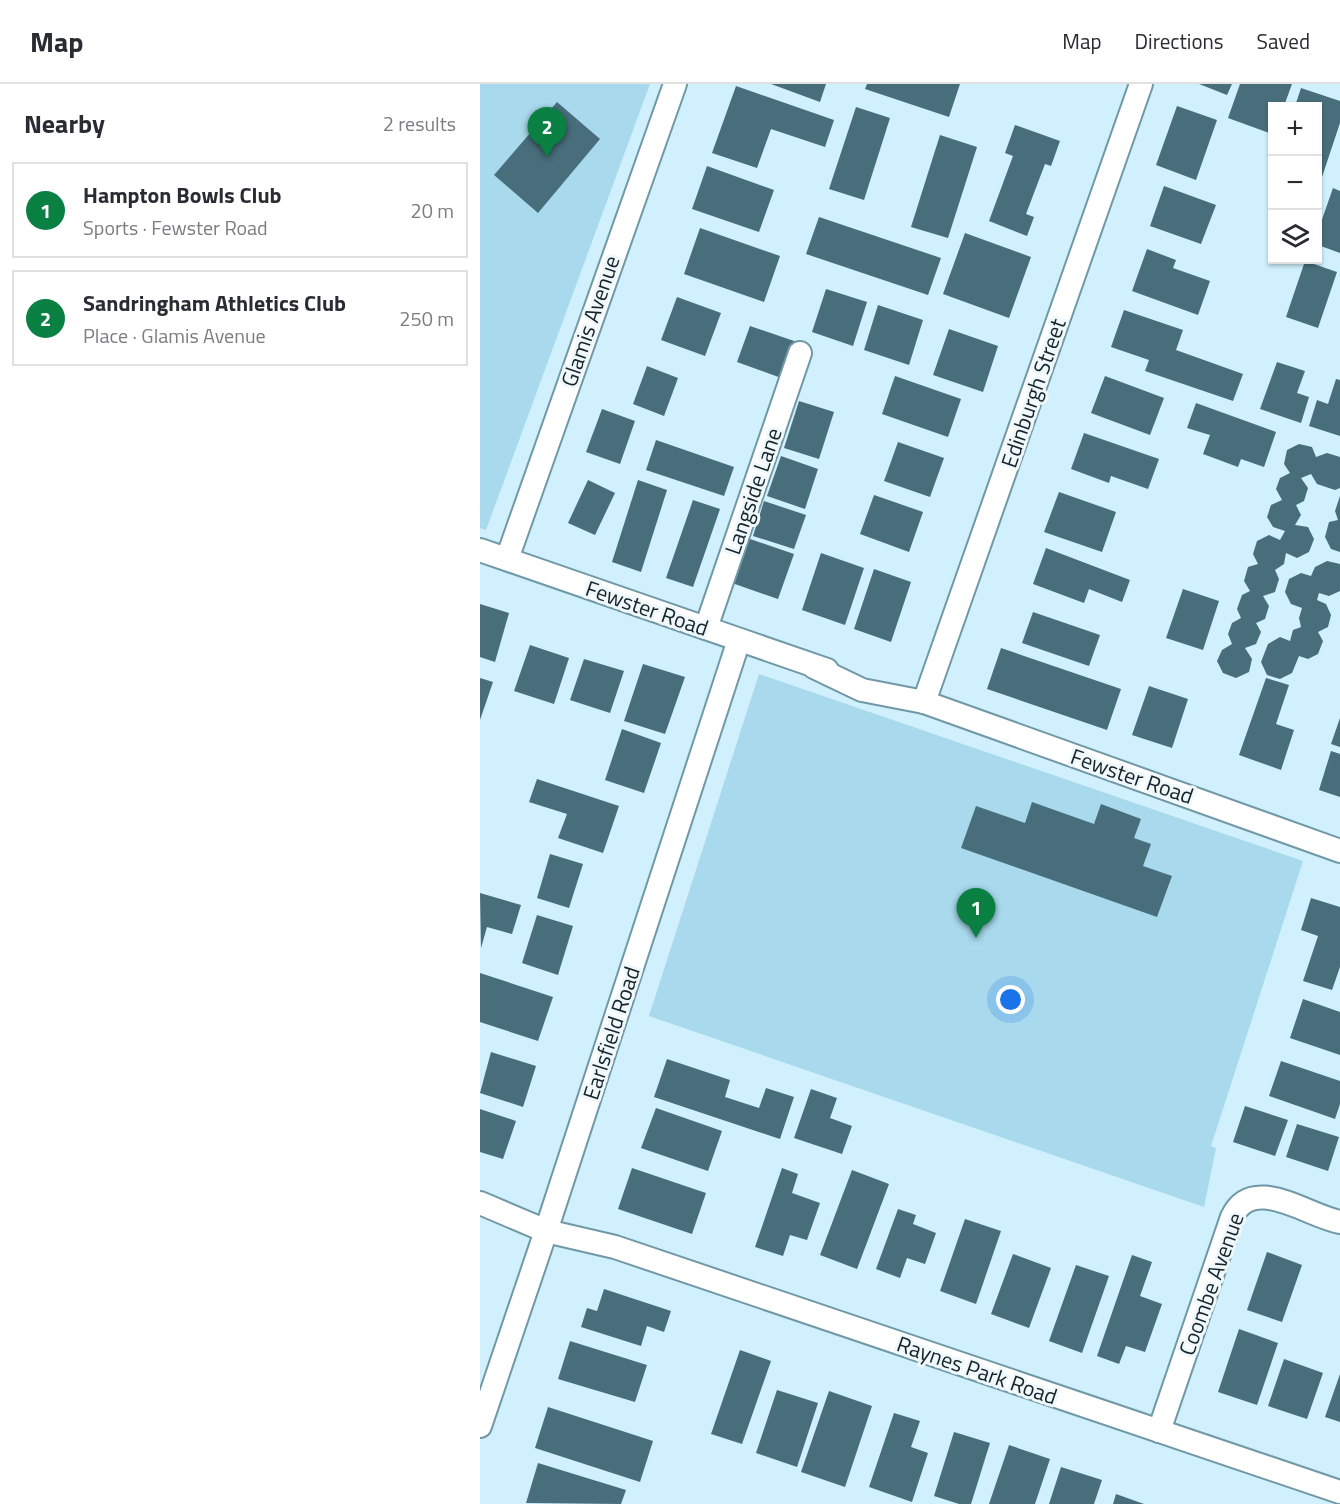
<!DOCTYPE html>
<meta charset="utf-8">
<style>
:root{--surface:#fff;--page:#f2f2f3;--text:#2b2b33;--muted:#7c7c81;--line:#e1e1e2;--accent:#0b8043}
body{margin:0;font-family:"Titillium Web",sans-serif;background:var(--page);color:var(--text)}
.controls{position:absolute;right:18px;top:18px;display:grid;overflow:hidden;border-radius:0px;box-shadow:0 2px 4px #0004}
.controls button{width:54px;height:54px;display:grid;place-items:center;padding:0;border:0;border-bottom:2px solid var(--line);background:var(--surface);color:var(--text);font:30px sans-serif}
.you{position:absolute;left:531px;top:916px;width:21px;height:21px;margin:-15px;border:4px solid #fff;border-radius:50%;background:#1a73e8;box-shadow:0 0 0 9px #1a73e833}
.badge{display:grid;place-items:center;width:39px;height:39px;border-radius:50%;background:var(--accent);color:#fff;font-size:20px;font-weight:700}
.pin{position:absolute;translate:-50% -50px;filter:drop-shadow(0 2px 3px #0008)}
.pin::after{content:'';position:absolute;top:32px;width:21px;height:18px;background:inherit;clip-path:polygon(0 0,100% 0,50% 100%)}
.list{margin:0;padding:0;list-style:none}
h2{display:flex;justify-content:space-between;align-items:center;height:78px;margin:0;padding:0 24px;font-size:26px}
h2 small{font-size:20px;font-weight:400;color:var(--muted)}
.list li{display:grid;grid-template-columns:39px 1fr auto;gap:18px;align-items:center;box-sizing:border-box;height:96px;margin:0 12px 12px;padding:0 12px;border:2px solid var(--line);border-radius:0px}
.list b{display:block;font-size:22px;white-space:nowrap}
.list p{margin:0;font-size:20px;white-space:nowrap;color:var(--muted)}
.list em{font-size:20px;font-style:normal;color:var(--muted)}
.icon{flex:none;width:33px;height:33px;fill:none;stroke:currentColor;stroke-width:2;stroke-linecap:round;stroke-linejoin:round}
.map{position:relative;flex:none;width:860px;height:1420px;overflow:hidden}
header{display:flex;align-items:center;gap:36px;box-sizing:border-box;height:84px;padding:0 30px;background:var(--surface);border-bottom:2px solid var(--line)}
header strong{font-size:28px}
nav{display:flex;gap:33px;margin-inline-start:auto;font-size:21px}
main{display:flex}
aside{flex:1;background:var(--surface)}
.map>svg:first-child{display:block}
.green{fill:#a8d9ec}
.building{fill:#486e7b}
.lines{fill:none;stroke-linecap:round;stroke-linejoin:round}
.minor-casing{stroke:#7198a7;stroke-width:26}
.minor{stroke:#fff;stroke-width:22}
.labels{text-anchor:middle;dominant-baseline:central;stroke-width:6;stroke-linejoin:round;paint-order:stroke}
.street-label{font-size:22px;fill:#15242a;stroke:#f0f8fb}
</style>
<header>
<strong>Map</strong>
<nav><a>Map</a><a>Directions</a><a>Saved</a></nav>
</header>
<main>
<aside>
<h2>Nearby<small>2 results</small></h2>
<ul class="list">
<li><span class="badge">1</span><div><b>Hampton Bowls Club</b><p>Sports · Fewster Road</p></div><em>20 m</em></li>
<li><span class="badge">2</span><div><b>Sandringham Athletics Club</b><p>Place · Glamis Avenue</p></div><em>250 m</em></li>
</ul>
</aside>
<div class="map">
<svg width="860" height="1420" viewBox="0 0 860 1420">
<rect width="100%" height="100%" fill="#cff0fc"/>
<g class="green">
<path d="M0,0H170L6,446L0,444Z"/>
<path d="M279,590L823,777L731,1062L736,1064L724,1123L169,932Z"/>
</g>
<g class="building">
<path d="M291,0H346L340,18Z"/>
<path d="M387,0H480L469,33L385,5Z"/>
<path d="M719,0H752L747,11Z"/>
<path d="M760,0H812L804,22H792V50L748,34Z"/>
<path d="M256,2L354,36L345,63L291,45L277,84L232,69Z"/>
<path d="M821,4L860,17V39L841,96L838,95V22H815Z"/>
<path d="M77,18L120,55L58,129L14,91Z"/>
<path d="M697,22L737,36L716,96L676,81Z"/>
<path d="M376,23L410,34L384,116L349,105Z"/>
<path d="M535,41L580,57L571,82L565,80L546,130L554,133L547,152L509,137L533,72L525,69Z"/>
<path d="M460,51L497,63L468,154L431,143Z"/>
<path d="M227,82L294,106L279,148L212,125Z"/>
<path d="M684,102L736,121L721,160L670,142Z"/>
<path d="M853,104L860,107V169L838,161V147Z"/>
<path d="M339,133L461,174L448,211L326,170Z"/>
<path d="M220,144L300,172L284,218L204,190Z"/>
<path d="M485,149L551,173L529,234L463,210Z"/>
<path d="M667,165L696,176L693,184L730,197L718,231L652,207Z"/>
<path d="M825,177L857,188L838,244L806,233Z"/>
<path d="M346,205L387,218L373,262L332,248Z"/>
<path d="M197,213L241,229L225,272L181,256Z"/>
<path d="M398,221L443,236L429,281L384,266Z"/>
<path d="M644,226L703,246L696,266L763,290L753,317L665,287L669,276L631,263Z"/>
<path d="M270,242L317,258L304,295L257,278Z"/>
<path d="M469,245L518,262L503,308L453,291Z"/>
<path d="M797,278L825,287L817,309L829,313L821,339L780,325Z"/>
<path d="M167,282L198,294L184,332L153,320Z"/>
<path d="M415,292L481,315L468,353L402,330Z"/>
<path d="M625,292L684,314L670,351L611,329Z"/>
<path d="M856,295L860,296V352L829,342L837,316L848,320Z"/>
<path d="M319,317L354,328L339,375L304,364Z"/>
<path d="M716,319L796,348L784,383L761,375L758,383L723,370L730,351L707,344Z"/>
<path d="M122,325L155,337L140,380L106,368Z"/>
<path d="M604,349L679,375L668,405L631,392L629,399L591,385Z"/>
<path d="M176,356L254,383L244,412L166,386Z"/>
<path d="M418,358L464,374L450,413L404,397Z"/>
<path d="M819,360L832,363L836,373L847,369L860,373V404L855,406L837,400L831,390L821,394L828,404L824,417L816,421L821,431L815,441L828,443L834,455L829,468L817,474L806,469L804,480L795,486L799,495L795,508L783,512L789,522L785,535L776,539L781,548L776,560L765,564L772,575L769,588L756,594L743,589L737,577L742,566L752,560L748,550L752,539L761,534L757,525L762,511L770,507L764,497L768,483L778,480L773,470L777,457L789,451L800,456L805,447L793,443L787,433L791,421L802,416L796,405L800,394L810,389L804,380L807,366Z"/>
<path d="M301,372L338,385L325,425L287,412Z"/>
<path d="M108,396L135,409L115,451L88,439Z"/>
<path d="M158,396L187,406L161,488L132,478Z"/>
<path d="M579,408L636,428L622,468L564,448Z"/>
<path d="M394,411L443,428L429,468L380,450Z"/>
<path d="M860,412V468L851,465L845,453L849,438L858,436L855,427Z"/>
<path d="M213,416L240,425L213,503L186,494Z"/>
<path d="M284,417L326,431L314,465L273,452Z"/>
<path d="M267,454L314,470L298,515L252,499Z"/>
<path d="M566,464L650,496L642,518L609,505L604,519L553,500Z"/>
<path d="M341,469L384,484L365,541L322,526Z"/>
<path d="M847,477L860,480V507L849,512L839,509L837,516L846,520L851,531L848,543L838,548L843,557L838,570L828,575L819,572L812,589L800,595L787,591L781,578L788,560L800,553L810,557L813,546L821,543L819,534L822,524L811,520L805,508L809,495L821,489L831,492L835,483Z"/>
<path d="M394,485L431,498L411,558L374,545Z"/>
<path d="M703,505L739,517L723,566L686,554Z"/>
<path d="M0,520L29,529L15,578L0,573Z"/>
<path d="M553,528L620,551L609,582L542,559Z"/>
<path d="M50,561L89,574L74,620L34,607Z"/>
<path d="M521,564L641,605L627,646L507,605Z"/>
<path d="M104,575L144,587L130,629L90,616Z"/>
<path d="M163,580L205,593L185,650L144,637Z"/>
<path d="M0,594L13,598L0,636Z"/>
<path d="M786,594L809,601L796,640L814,646L801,686L759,671Z"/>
<path d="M669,602L708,615L692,664L652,651Z"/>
<path d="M860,634V663L851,660Z"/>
<path d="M142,645L181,659L164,709L125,696Z"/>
<path d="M851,667L860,670V713L839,706Z"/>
<path d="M57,695L139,722L123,769L78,754L87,730L49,718Z"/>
<path d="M552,718L614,740L621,720L661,735L654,754L671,760L663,782L692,792L677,833L481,764L496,722L545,739Z"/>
<path d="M70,770L103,780L89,824L57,814Z"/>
<path d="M0,809L41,821L32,850L7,843L1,864Z"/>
<path d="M831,814L860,823V883L852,906L823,897L838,852L821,846Z"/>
<path d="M57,831L93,842L78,891L42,879Z"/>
<path d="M0,889L73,913L58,957L0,938Z"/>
<path d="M823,915L860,928V971L810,954Z"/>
<path d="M11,968L56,982L43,1023L0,1009Z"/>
<path d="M187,975L250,996L245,1013L279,1024L286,1004L314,1013L300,1055L174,1013Z"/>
<path d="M801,977L860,997V1020L855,1035L789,1012Z"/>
<path d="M331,1005L357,1014L350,1034L372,1042L362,1070L314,1054Z"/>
<path d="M765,1022L808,1036L795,1072L753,1058Z"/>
<path d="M176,1024L242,1047L228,1087L161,1064Z"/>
<path d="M0,1025L36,1037L23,1075L0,1068Z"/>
<path d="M817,1040L859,1053L848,1087L806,1073Z"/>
<path d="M152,1084L226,1109L212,1150L138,1125Z"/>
<path d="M302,1084L318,1090L312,1109L340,1119L327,1156L310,1151L303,1172L275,1163Z"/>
<path d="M372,1086L409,1100L377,1185L340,1171Z"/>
<path d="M418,1125L436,1131L433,1140L456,1149L445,1180L427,1174L420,1194L396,1185Z"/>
<path d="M485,1135L521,1147L496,1220L460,1207Z"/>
<path d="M787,1168L822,1181L802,1238L767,1226Z"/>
<path d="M533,1170L571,1184L549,1244L511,1230Z"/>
<path d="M652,1171L672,1178L660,1212L682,1220L665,1268L646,1262L639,1280L617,1272Z"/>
<path d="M596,1181L629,1192L602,1269L569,1257Z"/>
<path d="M124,1205L191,1227L184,1248L167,1242L161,1262L101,1243L107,1224L117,1227Z"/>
<path d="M759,1245L798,1259L777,1321L738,1308Z"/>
<path d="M90,1257L167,1281L155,1318L78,1295Z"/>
<path d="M260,1266L291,1277L262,1360L231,1350Z"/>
<path d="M804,1275L843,1289L827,1335L788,1322Z"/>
<path d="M860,1290V1338L845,1333Z"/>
<path d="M297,1306L338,1319L317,1383L276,1369Z"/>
<path d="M349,1307L392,1322L365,1403L321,1388Z"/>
<path d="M68,1323L173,1357L160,1398L55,1364Z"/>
<path d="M414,1329L440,1337L431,1363L448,1369L432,1418L389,1403Z"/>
<path d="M474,1348L510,1359L491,1420H479L454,1412Z"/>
<path d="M529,1361L570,1375L555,1420H509Z"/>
<path d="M58,1379L146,1406L141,1420L46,1419Z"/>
<path d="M581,1383L622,1396L614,1420H569Z"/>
<path d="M636,1410L664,1420H633Z"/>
</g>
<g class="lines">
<defs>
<g id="minor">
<path d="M0,466L347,586"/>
<path d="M27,475L195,0"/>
<path d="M226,544L320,269"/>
<path d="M334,583L382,606L444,618L860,767"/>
<path d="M444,618L661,0"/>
<path d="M0,1119L66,1147L135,1163L860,1408"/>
<path d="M0,1342L66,1147L259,556"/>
<path d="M679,1347L752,1133C773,1089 827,1132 860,1138"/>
</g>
</defs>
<use href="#minor" class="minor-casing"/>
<use href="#minor" class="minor"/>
</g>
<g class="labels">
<g class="street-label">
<text transform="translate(110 237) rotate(-71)">Glamis Avenue</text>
<text transform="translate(553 309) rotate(-71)">Edinburgh Street</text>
<text transform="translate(273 407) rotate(-71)">Langside Lane</text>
<text transform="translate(167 524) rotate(19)">Fewster Road</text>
<text transform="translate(652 692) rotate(19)">Fewster Road</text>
<text transform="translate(131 949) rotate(-72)">Earlsfield Road</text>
<text transform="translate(731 1200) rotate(-70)">Coombe Avenue</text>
<text transform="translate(497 1286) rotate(19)">Raynes Park Road</text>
</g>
</g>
</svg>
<div class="controls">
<button>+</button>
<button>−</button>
<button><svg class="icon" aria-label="layers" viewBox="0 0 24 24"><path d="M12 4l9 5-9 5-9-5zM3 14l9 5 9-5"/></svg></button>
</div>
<div class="you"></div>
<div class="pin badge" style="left:496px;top:854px">1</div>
<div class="pin badge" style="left:67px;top:73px">2</div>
</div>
</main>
